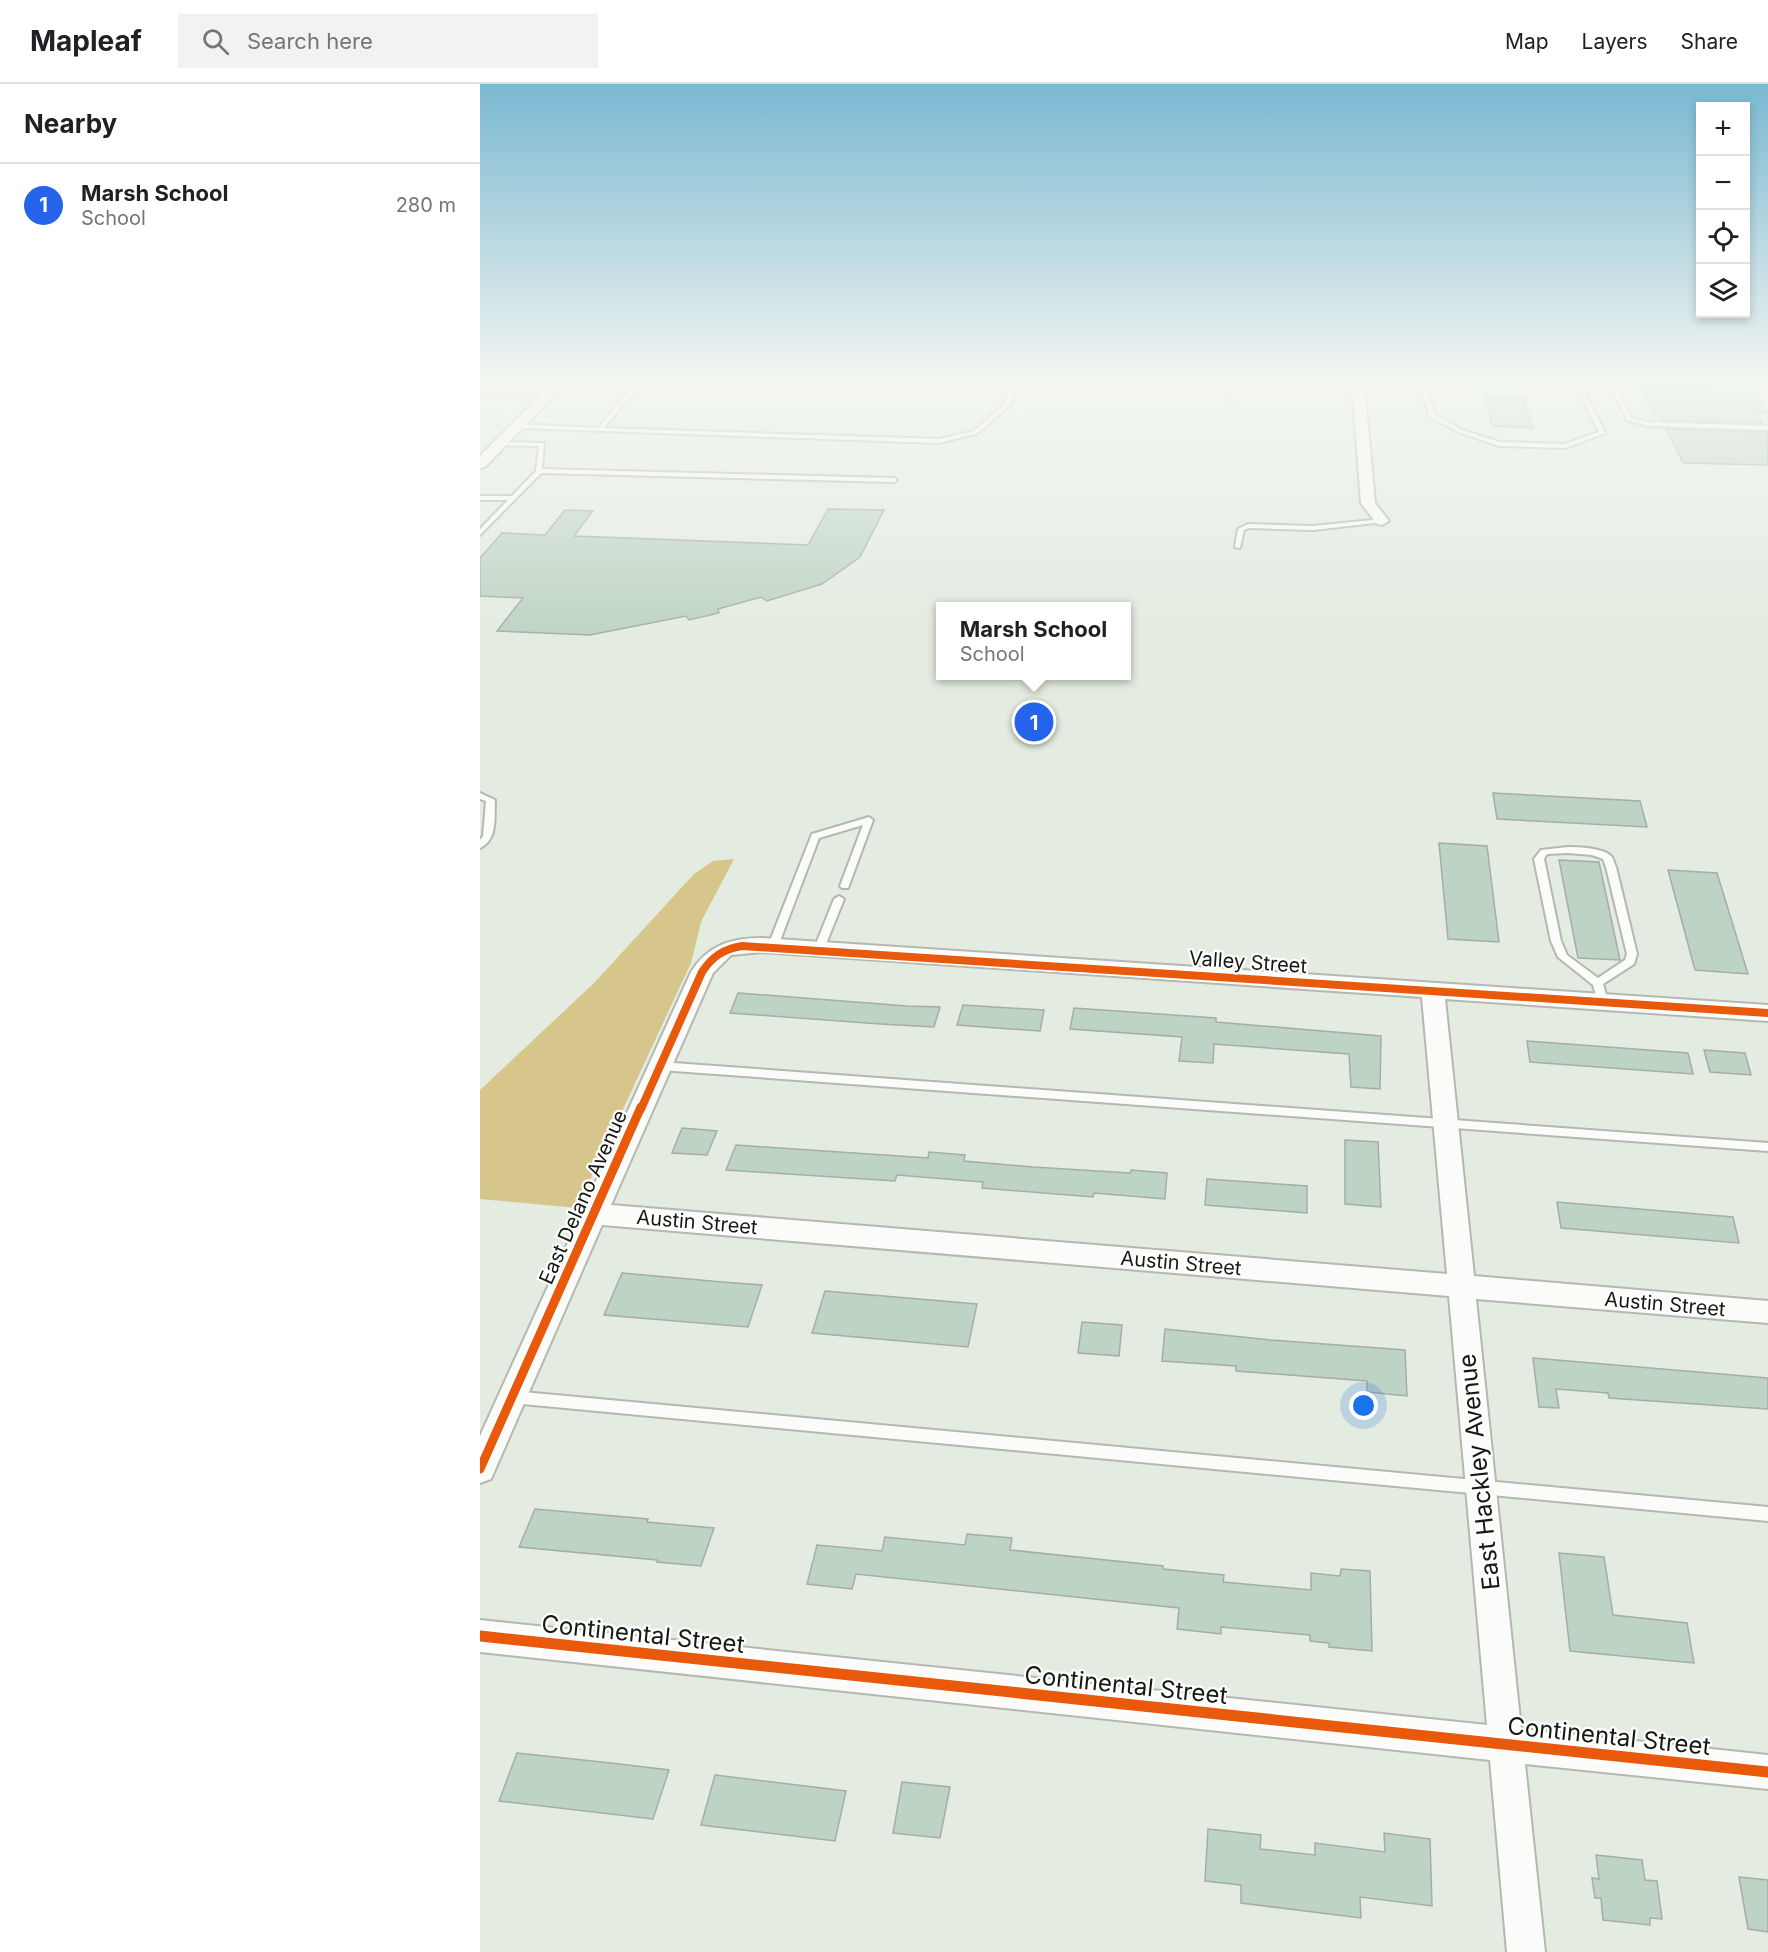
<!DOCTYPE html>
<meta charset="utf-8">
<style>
:root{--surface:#fff;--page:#f2f2f2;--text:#202124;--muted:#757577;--line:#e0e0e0;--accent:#2563eb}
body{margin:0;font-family:Inter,sans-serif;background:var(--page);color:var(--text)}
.controls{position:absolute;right:18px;top:18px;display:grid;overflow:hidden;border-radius:0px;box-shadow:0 3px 9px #0003}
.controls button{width:54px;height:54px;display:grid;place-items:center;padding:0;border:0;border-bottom:2px solid var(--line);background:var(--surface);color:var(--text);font:30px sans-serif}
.you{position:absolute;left:884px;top:1322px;width:21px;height:21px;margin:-15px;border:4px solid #fff;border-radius:50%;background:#1a73e8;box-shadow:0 0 0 9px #1a73e833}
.badge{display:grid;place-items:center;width:39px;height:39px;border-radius:50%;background:var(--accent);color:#fff;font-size:20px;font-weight:700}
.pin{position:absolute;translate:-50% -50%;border:3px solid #fff;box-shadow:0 2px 6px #0006}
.popup{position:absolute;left:456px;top:518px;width:195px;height:78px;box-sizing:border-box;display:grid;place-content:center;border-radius:0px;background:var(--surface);filter:drop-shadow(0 2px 4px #0005);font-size:20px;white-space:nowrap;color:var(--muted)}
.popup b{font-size:22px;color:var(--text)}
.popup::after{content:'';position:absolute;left:50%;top:100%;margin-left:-12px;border:12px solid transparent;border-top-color:var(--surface)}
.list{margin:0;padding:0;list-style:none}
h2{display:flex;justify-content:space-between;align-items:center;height:78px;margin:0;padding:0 24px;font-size:26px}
h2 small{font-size:20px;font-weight:400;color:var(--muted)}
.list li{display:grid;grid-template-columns:39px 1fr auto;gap:18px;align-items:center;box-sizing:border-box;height:84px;padding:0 24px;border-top:2px solid var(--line)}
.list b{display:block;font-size:22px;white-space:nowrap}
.list p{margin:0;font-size:20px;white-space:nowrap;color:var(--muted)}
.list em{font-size:20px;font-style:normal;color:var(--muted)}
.icon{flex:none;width:33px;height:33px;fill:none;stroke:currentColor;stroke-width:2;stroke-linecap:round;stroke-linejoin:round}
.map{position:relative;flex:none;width:1288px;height:1868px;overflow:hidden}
header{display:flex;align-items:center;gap:36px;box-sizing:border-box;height:84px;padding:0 30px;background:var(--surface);border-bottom:2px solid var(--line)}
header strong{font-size:28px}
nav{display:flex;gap:33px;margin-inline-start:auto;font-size:21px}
.search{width:420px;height:54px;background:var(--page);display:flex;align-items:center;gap:15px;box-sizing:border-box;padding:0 21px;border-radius:0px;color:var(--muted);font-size:22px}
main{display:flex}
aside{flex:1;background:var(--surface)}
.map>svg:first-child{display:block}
.forest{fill:#d7c68c}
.building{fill:#bdd3c3;stroke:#a6ada6;stroke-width:1.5}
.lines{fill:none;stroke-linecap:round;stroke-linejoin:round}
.service-casing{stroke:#b4b8b1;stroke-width:4}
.minor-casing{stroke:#b4b8b1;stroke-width:4}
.service{fill:#fbfcfa;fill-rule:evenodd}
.minor{fill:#fbfcfa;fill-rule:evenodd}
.cycleway-far2-casing{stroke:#fff;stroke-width:11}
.cycleway-far1-casing{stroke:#fff;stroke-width:13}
.cycleway-casing{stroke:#fff;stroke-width:15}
.cycleway-far2{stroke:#e8590c;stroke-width:8}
.cycleway-far1{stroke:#e8590c;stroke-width:9}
.cycleway{stroke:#e8590c;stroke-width:11}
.labels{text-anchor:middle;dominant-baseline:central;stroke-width:4.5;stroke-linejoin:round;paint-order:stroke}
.street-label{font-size:20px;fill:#151912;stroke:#fff}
.near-street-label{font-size:24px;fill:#151912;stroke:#fff}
</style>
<header>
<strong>Mapleaf</strong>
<div class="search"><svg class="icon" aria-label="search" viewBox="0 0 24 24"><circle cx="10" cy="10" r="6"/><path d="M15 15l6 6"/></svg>Search here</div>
<nav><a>Map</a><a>Layers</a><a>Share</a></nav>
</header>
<main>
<aside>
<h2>Nearby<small></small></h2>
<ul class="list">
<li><span class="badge">1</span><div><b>Marsh School</b><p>School</p></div><em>280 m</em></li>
</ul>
</aside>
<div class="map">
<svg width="1288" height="1868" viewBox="0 0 1288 1868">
<rect width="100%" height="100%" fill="#e4ebe0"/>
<path class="forest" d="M254,775L221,838L211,879L97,1124L0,1115V1006L115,898L214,790L233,777Z"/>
<g class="building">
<path d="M1160,303L1273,306L1287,329H1275L1282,340L1182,336L1180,332H1175Z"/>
<path d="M1004,311L1043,313L1053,344L1012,342Z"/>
<path d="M1186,345L1287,348L1288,381L1203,379Z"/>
<path d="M348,425L404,426L380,473L342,500L287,517L281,513L238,525L239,529L209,536L206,532L110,551L17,547L43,514L0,512V474L22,449L65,451L85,426L113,427L94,452L328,461Z"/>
<path d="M1013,709L1160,717L1167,743L1017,735Z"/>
<path d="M959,759L1007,762L1019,858L968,855Z"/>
<path d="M1079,776L1119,778L1140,876L1098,874Z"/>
<path d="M1188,786L1237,789L1268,890L1215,886Z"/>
<path d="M258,909L427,922L460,923L454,943L400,940L250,929Z"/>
<path d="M483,921L564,926L560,947L477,941Z"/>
<path d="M594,924L736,934V938L901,952L900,1005L871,1003L869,970L734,960L733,979L699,977L702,953L590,945Z"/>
<path d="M1047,957L1208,969L1213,990L1050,978Z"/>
<path d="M1224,966L1265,969L1271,991L1230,988Z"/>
<path d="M202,1044L237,1047L227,1071L192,1069Z"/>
<path d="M865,1056L898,1058L901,1123L865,1120Z"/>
<path d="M256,1061L448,1074L449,1068L485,1071L484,1077L553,1083L650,1089L651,1086L687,1089L685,1115L614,1109L613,1113L502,1104L503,1098L417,1091L415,1097L246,1086Z"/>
<path d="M727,1095L827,1102V1129L725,1121Z"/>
<path d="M1077,1118L1253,1133L1259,1159L1081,1144Z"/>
<path d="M142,1189L242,1198L282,1201L268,1243L124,1231Z"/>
<path d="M345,1207L497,1220L488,1263L332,1249Z"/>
<path d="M602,1238L642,1241L639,1272L598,1269Z"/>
<path d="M685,1245L791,1256L925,1266L927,1312L887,1308V1297L756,1287V1282L682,1277Z"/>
<path d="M1053,1274L1288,1294V1325L1129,1314L1128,1309L1076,1305L1079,1324L1059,1323Z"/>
<path d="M55,1425L168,1435L167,1438L234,1444L221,1482L177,1478V1476L39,1463Z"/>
<path d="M487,1450L532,1454L530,1466L683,1482V1485L744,1491L743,1498L831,1506V1489L860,1492L861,1485L890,1487L892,1567L849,1563V1559L830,1557V1551L741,1543V1550L697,1545L699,1524L376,1490L372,1505L327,1500L337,1461L402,1467L405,1453L485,1461Z"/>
<path d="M1079,1469L1124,1473L1133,1531L1207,1539L1214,1579L1090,1567Z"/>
<path d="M37,1669L131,1679L189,1686L173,1735L19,1717Z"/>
<path d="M235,1691L366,1707L355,1757L221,1741Z"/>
<path d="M422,1698L470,1703L460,1754L413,1749Z"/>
<path d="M728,1745L781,1751L780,1765L835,1771V1759L905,1768L904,1749L950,1755L952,1822L880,1813L881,1834L761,1819V1801L725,1797Z"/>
<path d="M1116,1771L1162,1776L1165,1796L1177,1797L1182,1835L1170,1834V1841L1123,1836L1121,1814H1115L1112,1794L1119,1795Z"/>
<path d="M1259,1793L1288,1796V1848L1268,1845Z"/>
</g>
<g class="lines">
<defs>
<g id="service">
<path d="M155,299H161L124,344L459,355L494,347L525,319L533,299H539L530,321L498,349L459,359L37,344L34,342L37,340L118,344Z"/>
<path d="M763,299H769L754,316H750V314Z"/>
<path d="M940,299H946L954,330L982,346L1020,358L1085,360L1119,348L1094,299H1100L1125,349L1086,364L1019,362L978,348L949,332Z"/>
<path d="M1139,299H1145L1139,308L1151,334L1167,338L1288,342V346L1167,342L1147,336L1133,308Z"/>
<path d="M19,358L64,359L62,385L414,394L417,396L414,398L61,389L0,451V445L28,416H0V412H32L56,387L59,362L21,361L19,360Z"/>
<path d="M902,435L904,436V438L833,446L769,444L764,446L760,464L755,463L758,445L768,440L833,442Z"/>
<path d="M0,709L15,716C14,733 18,756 0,764V756L3,752L6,717L0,715Z"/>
<path d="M389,733L393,736L368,804H362L360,802L383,741L339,754L298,862L293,865L289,864L288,862L332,750Z"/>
<path d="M1088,763C1099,763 1125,764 1132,773C1134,776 1134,780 1136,783L1157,870L1154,880L1123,900L1128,918L1123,921L1118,918L1113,901L1078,873L1071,857L1054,775L1061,766ZM1088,769L1112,771L1123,775L1126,783L1147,870L1145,876L1118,894L1087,871L1081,857L1064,775L1067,770Z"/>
<path d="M359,812L364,815L344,865L339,868L335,867L334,865L354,815Z"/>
<path d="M180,978L1288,1059V1067L180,986L175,982Z"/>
<path d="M32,1307L1288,1423V1437L32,1319L27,1317L25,1313L27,1309Z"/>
</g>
<g id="minor">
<path d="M73,299H86L5,383L0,384V372L62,310L0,308V300L69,303Z"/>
<path d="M872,299H884L895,419L909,437L902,441L897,440L881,419Z"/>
<path d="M282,854L1288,921V937L965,915L994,1192L1288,1217V1239L996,1215L1041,1645L1288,1671V1705L1045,1680L1065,1868H1027L1010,1676L0,1568V1536L1007,1641L969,1212L122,1141L11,1395L0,1399V1352L211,888C228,861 251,854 282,854ZM282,868L942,913L967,1190L131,1121L233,889L251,871Z"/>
</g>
</defs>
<use href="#service" class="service-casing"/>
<use href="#minor" class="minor-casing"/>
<use href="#service" class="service"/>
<use href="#minor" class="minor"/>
<defs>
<path id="cycleway-far2" d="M161,1025L222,888C232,873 243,865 262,862L1288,929"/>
<path id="cycleway-far1" d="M0,1385L161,1023"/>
<path id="cycleway" d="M0,1552L1288,1688"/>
</defs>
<use href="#cycleway-far2" class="cycleway-far2-casing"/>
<use href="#cycleway-far1" class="cycleway-far1-casing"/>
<use href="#cycleway" class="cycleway-casing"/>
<use href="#cycleway-far2" class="cycleway-far2"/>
<use href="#cycleway-far1" class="cycleway-far1"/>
<use href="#cycleway" class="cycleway"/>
</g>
<linearGradient id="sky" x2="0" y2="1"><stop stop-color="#79b8d1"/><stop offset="0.53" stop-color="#f3f6f1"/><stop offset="1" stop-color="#f3f6f1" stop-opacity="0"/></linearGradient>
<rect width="1288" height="560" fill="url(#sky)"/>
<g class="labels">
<g class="street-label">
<text transform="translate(768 878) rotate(4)">Valley Street</text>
<text transform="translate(103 1113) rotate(-66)">East Delano Avenue</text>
<text transform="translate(217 1138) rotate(5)">Austin Street</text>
<text transform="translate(701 1179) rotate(5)">Austin Street</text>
<text transform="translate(1185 1220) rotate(5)">Austin Street</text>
</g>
<g class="near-street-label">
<text transform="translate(999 1388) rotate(-96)">East Hackley Avenue</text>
<text transform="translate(163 1550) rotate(6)">Continental Street</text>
<text transform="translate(646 1601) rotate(6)">Continental Street</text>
<text transform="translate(1129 1652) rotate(6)">Continental Street</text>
</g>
</g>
</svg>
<div class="controls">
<button>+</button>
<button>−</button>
<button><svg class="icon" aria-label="locate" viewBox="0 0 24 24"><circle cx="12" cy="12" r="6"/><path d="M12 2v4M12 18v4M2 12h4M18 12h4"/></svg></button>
<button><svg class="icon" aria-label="layers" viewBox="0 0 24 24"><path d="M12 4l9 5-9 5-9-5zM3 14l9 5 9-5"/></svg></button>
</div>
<div class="you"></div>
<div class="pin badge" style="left:554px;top:638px">1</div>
<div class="popup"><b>Marsh School</b>School</div>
</div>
</main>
